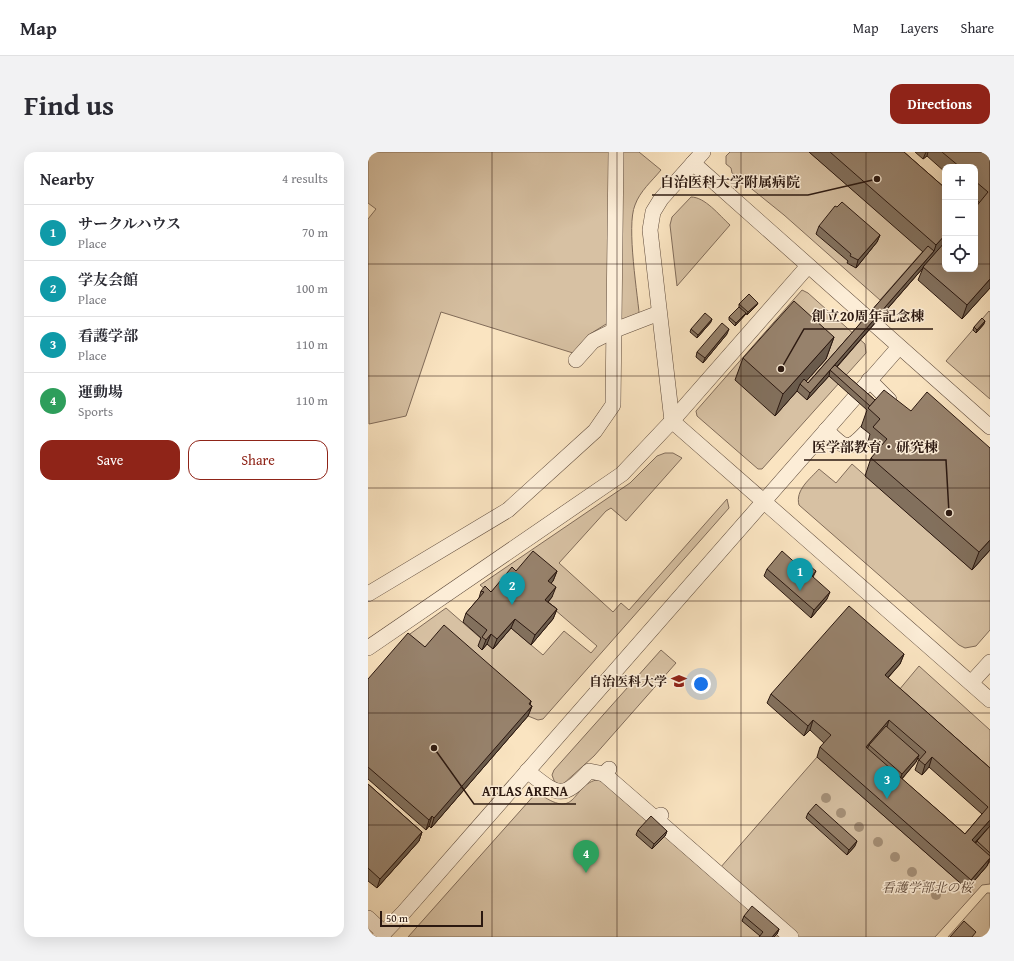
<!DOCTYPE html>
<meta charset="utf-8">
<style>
:root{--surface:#fff;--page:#f2f2f3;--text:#2b2b33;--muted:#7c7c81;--line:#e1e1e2;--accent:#8f2418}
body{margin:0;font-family:"Gentium Book Plus","Noto Serif JP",serif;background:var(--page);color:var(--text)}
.controls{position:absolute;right:12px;top:12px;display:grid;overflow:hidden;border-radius:8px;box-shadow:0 4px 16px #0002}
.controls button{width:36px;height:36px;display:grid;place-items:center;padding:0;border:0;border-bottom:1px solid var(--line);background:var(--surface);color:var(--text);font:20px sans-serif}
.scale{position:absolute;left:12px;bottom:10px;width:103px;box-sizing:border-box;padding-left:4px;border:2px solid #2b1810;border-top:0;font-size:11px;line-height:14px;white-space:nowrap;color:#2b1810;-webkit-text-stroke:3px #fcedd7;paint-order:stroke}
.you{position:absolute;left:333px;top:532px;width:14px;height:14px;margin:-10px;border:3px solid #fff;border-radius:50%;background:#1a73e8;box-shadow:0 0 0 6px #1a73e833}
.badge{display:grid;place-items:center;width:26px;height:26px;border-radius:50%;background:var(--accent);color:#fff;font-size:13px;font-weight:700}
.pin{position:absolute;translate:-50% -33px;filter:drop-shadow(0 1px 2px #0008)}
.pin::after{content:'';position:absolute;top:21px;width:14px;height:12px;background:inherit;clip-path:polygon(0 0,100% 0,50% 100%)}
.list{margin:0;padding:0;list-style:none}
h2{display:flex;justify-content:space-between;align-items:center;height:52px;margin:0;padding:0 16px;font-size:17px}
h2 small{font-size:13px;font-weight:400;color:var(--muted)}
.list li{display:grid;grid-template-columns:26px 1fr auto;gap:12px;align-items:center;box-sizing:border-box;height:56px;padding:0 16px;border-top:1px solid var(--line)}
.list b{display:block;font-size:15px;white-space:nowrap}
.list p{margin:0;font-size:13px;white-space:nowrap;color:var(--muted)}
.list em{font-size:13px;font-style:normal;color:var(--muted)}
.actions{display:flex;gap:8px;padding:12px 16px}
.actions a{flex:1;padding:9px 0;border:1px solid var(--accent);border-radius:12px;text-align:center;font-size:14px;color:var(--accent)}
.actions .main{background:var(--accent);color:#fff}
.icon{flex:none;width:22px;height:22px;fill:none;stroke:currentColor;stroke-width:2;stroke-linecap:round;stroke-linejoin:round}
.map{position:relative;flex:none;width:622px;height:785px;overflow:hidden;border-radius:12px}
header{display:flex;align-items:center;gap:24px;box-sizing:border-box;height:56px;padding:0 20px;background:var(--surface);border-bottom:1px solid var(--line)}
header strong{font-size:19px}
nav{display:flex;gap:22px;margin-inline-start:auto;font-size:14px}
.intro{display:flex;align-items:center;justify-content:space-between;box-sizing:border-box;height:96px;padding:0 24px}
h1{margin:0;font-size:28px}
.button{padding:10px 18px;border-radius:12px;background:var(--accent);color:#fff;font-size:14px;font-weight:700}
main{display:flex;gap:24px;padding:0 24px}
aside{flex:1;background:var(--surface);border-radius:12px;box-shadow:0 4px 16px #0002}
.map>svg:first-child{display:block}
.green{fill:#d7c1a3;stroke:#816c5a}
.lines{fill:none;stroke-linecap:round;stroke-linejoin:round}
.minor-casing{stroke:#5f4b3c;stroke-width:16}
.minor{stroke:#fcedd7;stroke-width:15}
.tree{fill:#a59078}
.wall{fill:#82705d;stroke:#2b1810;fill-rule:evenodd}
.shaded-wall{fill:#6a5b4c;stroke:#2b1810}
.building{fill:#97826c;stroke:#2b1810;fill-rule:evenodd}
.grid{fill:none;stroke:#2b1810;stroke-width:1;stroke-opacity:0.55}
.labels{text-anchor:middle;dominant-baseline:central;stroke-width:3;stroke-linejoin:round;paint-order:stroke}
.poi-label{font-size:13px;font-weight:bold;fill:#2b1810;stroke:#fcedd7;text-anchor:end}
.park-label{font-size:13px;font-style:italic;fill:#5f4b3c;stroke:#fcedd7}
.leader{fill:none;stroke:#2b1810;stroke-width:1.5}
.callout-dot{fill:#2b1810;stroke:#fcedd7;stroke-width:1.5}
.callout-label{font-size:14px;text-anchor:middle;font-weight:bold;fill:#2b1810;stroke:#fcedd7;stroke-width:3;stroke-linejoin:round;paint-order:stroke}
</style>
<header>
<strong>Map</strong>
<nav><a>Map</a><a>Layers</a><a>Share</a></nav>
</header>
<div class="intro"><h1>Find us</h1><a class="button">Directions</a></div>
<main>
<aside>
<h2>Nearby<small>4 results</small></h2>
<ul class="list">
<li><span class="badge" style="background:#0f9aa8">1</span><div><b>サークルハウス</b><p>Place</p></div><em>70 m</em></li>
<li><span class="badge" style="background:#0f9aa8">2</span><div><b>学友会館</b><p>Place</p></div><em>100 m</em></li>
<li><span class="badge" style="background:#0f9aa8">3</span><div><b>看護学部</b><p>Place</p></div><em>110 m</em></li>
<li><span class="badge" style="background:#2e9e5b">4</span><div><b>運動場</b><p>Sports</p></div><em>110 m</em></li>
</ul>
<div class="actions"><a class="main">Save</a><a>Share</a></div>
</aside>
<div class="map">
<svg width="622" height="785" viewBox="0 0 622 785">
<rect width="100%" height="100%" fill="#fae4c1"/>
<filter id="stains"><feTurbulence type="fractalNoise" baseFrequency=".005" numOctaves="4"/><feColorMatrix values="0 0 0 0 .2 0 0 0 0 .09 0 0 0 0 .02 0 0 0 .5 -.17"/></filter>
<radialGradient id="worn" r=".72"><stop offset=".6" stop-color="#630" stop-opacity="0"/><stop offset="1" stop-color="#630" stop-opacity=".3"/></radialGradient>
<g class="green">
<path d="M0,0H271L293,18C284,29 272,39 267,53C258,74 270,144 272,170L243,169L222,182L205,201L73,160L38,264L1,272L0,67L8,57L0,51Z"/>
<path d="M362,0H441L555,99L512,148L416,63L364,21L363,16L358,12V4Z"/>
<path d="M323,45C337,45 351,63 362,73L309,134L302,73L304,65Z"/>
<path d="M434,138L440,141L497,192L498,201L394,317H390L329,264L328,259Z"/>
<path d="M621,159L622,160V247L578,209Z"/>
<path d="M297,301H305L314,306L258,369L243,356L238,359L191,411L245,460L253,451L261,458L359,347L361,356L175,567L170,568L160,564L53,505L35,487L78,456L125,497L143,476L175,503L196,479L223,501L229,494L179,451L125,444L112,433L262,331L289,304Z"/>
<path d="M484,312L604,418L622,398V478L608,494L597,496L591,493L431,353C427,338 442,327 451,317L468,331Z"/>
<path d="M293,498L308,511L226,604L194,633L187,631L184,623L186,618Z"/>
<path d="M551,514L622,578V629L526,544Z"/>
<path d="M449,605L599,737L600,698L622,673V732L614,733L567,785H431L352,716Z"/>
<path d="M228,628H232L412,785H40L169,640C210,670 202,635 228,628Z"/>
<path d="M619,741H622V785H580Z"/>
</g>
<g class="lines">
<defs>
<g id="minor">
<path d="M335,0L293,47L285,60L282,78L304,269L622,548"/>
<path d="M325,11L622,275"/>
<path d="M208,208L225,189L247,178L291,161"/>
<path d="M501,228L521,248L519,256"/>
<path d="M458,278C477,296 479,301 499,279"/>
<path d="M0,442L140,358L227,279L245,253L248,0"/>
<path d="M0,496L254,322L304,269L440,114"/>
<path d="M603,531L622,510"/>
<path d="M159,619C189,642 193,650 221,619L236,622L241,617"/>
<path d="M236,622L289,668L293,663"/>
<path d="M289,668L423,785"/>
<path d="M0,766L16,781"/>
<path d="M12,785L36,760L531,195"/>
</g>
</defs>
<use href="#minor" class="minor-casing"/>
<use href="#minor" class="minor"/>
</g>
<g class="tree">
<circle cx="458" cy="646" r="5"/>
<circle cx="473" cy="661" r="5"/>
<circle cx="491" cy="675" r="5"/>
<circle cx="510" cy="690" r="5"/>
<circle cx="527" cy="705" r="5"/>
<circle cx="544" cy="720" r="5"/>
<circle cx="557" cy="733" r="5"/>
<circle cx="568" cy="743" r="5"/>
</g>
<g class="wall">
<path d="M441,0H536L577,36V117L611,50L607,47V15H577V20L559,4L555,7L547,0H622V136L594,167L550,128L555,116L469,215L507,248L622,398L604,418L497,324L503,306L508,301L499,293L502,282L493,275L499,258L461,224L439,248L429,239L407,264L367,228L375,206L466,185L458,207L438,229L440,231L555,100Z"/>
<path d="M451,74L512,83L509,90L488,116L479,111L480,109L448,82Z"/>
<path d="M371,152L389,153L379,163L378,161L377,163L367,174L361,168V165L371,155Z"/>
<path d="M343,170L329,186L322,180L323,177Z"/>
<path d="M616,172L608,181L605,178L606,175Z"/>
<path d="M359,182L335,211L328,205L329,200Z"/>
<path d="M433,416L448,419L445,425L459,447L443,466L396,424L399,417Z"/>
<path d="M148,419H189L185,429L183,431L184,445L180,450L189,457L185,467L163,493L143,476L125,497L119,492L114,498L110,494L113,486L95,470L98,461L111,446L113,439L123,440Z"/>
<path d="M57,495L163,549L162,553L164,554L160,564L63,676L61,674L58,678L0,627V527Z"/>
<path d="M536,502L532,512L520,526L622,616V674L607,691H608L609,689L622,674V710H621L619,714L599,737L449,605L452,595L456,591L442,578L436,584L399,551L403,542ZM550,606L551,607L547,618L554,623L561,615L614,662L597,682L534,627L548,610Z"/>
<path d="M0,632L54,680L51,689L9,736L0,729Z"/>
<path d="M440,661L487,694L479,703L438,666Z"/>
<path d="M270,678L299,679L297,684L284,697L268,683Z"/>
<path d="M376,764L411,777L409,782L392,784L374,769Z"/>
</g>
<g class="shaded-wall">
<path d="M558,0H560L559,4L555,7Z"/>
<path d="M512,83L509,90L488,116L490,108Z"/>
<path d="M577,83V86L574,94L555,115V116L464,220L462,218L461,224L439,248L442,241L566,99L568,93Z"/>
<path d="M622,127V136L594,167L599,153Z"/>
<path d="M390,151L389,153L379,163L380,160Z"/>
<path d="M378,161L377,163L367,174L368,171Z"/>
<path d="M344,167L343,170L329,186L330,183Z"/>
<path d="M617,169L616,172L608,181L609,178Z"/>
<path d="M361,177L359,182L335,211L337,206Z"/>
<path d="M466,185L458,207L434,234L432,232L429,239L407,264L415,242Z"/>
<path d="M622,388V398L604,418L611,400Z"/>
<path d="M189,419L185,429L177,439L180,429Z"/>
<path d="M188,435L184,445L174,457L177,448Z"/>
<path d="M462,440L459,447L443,466L446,458Z"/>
<path d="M189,457L185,467L163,493L167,483Z"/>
<path d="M147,467L143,476L125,497L129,487Z"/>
<path d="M123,482L119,492L114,498L118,488Z"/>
<path d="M536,502L532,512L513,533L517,523Z"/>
<path d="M163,549L160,559L164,554L160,564L63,676L66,666Z"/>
<path d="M445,568L442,578L436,584L440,574Z"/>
<path d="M521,568L518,578L501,593L498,600V595Z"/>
<path d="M551,603L548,610L531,630L534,622Z"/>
<path d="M564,605L561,615L554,623L557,613Z"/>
<path d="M64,664L61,674L58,678L61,668Z"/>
<path d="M622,668V674L600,698L604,688Z"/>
<path d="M299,679L297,684L284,697L286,692Z"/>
<path d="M54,680L51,689L9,736L12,727Z"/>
<path d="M489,689L487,694L479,703L481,698Z"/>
<path d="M622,706L619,714L599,737L603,728Z"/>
<path d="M411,777L409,782L406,785H404Z"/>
</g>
<g class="building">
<path d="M462,0H536L577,36V83L568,93Z"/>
<path d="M574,0H622V127L599,153L555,115L577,90V117H607V56L620,40L607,29V15H592Z"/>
<path d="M474,50L512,83L490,108L482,104L483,102L451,74L467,54L469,55Z"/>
<path d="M560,94L566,99L442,241L432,232L436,227L440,231Z"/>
<path d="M381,142L390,151L380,160L371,152Z"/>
<path d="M426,149L466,185L415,242L375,206Z"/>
<path d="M371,155L378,161L368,171L361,165Z"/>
<path d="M337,161L344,167L330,183L323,177Z"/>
<path d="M614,166L617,169L609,178L606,175Z"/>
<path d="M354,171L361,177L337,206L329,200Z"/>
<path d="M467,213L507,248L502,254L462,218Z"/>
<path d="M516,238L543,259L559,240L622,296V388L611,400L503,306L519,287L505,275L512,267L500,256Z"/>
<path d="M165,399L189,419L180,429L188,435L177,448L189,457L167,483L147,467L129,487L123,482L118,488L114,485L119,478L98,461L116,440L113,439L117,434L123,440L144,415L148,419Z"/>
<path d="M414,399L433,416L438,411L448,419L444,424L462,440L446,458L399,417Z"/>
<path d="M481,454L536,502L517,523L622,616V668L604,688L622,704V706L603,728L452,595L463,583L445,568L440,574L403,542ZM521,568L558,600L551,608L557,613L564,605L620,655L597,682L498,595Z"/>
<path d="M76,473L163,549L161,552L164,554L66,666L64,664L61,668L0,615V527L40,481L57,495Z"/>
<path d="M518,574L551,603L534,622L501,593Z"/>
<path d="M0,632L54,680L12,727L0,716Z"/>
<path d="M448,652L489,689L481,698L440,661Z"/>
<path d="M283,664L299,679L286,692L270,678Z"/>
<path d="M622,674V701L609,689Z"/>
<path d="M384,754L411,777L404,785H391L395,780L376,764Z"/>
<path d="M596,769L608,780L604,785H582Z"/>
</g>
<path class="grid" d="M124,0V785M249,0V785M373,0V785M498,0V785M0,112H577M607,112H622M0,224H622M0,336H622M0,449H622M0,561H622M0,673H622"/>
<defs>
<symbol id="university-bare" viewBox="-9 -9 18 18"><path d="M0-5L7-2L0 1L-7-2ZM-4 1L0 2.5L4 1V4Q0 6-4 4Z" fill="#8f2418" stroke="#fcedd7" stroke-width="2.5" paint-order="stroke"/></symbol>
</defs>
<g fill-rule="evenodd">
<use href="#university-bare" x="300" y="518" width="22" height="22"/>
</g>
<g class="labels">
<g class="poi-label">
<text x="299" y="529">自治医科大学</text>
</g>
<g class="park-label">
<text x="559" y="735">看護学部北の桜</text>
</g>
</g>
<path class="leader" d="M509 27L440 43H284M413 217L436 177H565M581 361L578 308H436M66 596L106 652H208"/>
<g class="callout-dot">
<circle cx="509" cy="27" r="4"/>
<circle cx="413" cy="217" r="4"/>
<circle cx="581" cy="361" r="4"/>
<circle cx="66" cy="596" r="4"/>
</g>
<g class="callout-label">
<text x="362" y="35">自治医科大学附属病院</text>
<text x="500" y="169">創立20周年記念棟</text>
<text x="507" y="300">医学部教育・研究棟</text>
<text x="157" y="644">ATLAS ARENA</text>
</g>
<rect width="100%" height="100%" filter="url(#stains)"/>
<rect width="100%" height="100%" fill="url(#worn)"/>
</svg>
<div class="controls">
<button>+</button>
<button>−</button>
<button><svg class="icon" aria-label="locate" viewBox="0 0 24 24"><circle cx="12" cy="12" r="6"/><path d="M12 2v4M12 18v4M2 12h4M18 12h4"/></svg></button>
</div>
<div class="scale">50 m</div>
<div class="you"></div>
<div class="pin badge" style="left:432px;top:439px;background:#0f9aa8">1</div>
<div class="pin badge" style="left:144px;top:453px;background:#0f9aa8">2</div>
<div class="pin badge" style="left:519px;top:647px;background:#0f9aa8">3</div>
<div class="pin badge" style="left:218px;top:721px;background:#2e9e5b">4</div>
</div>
</main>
